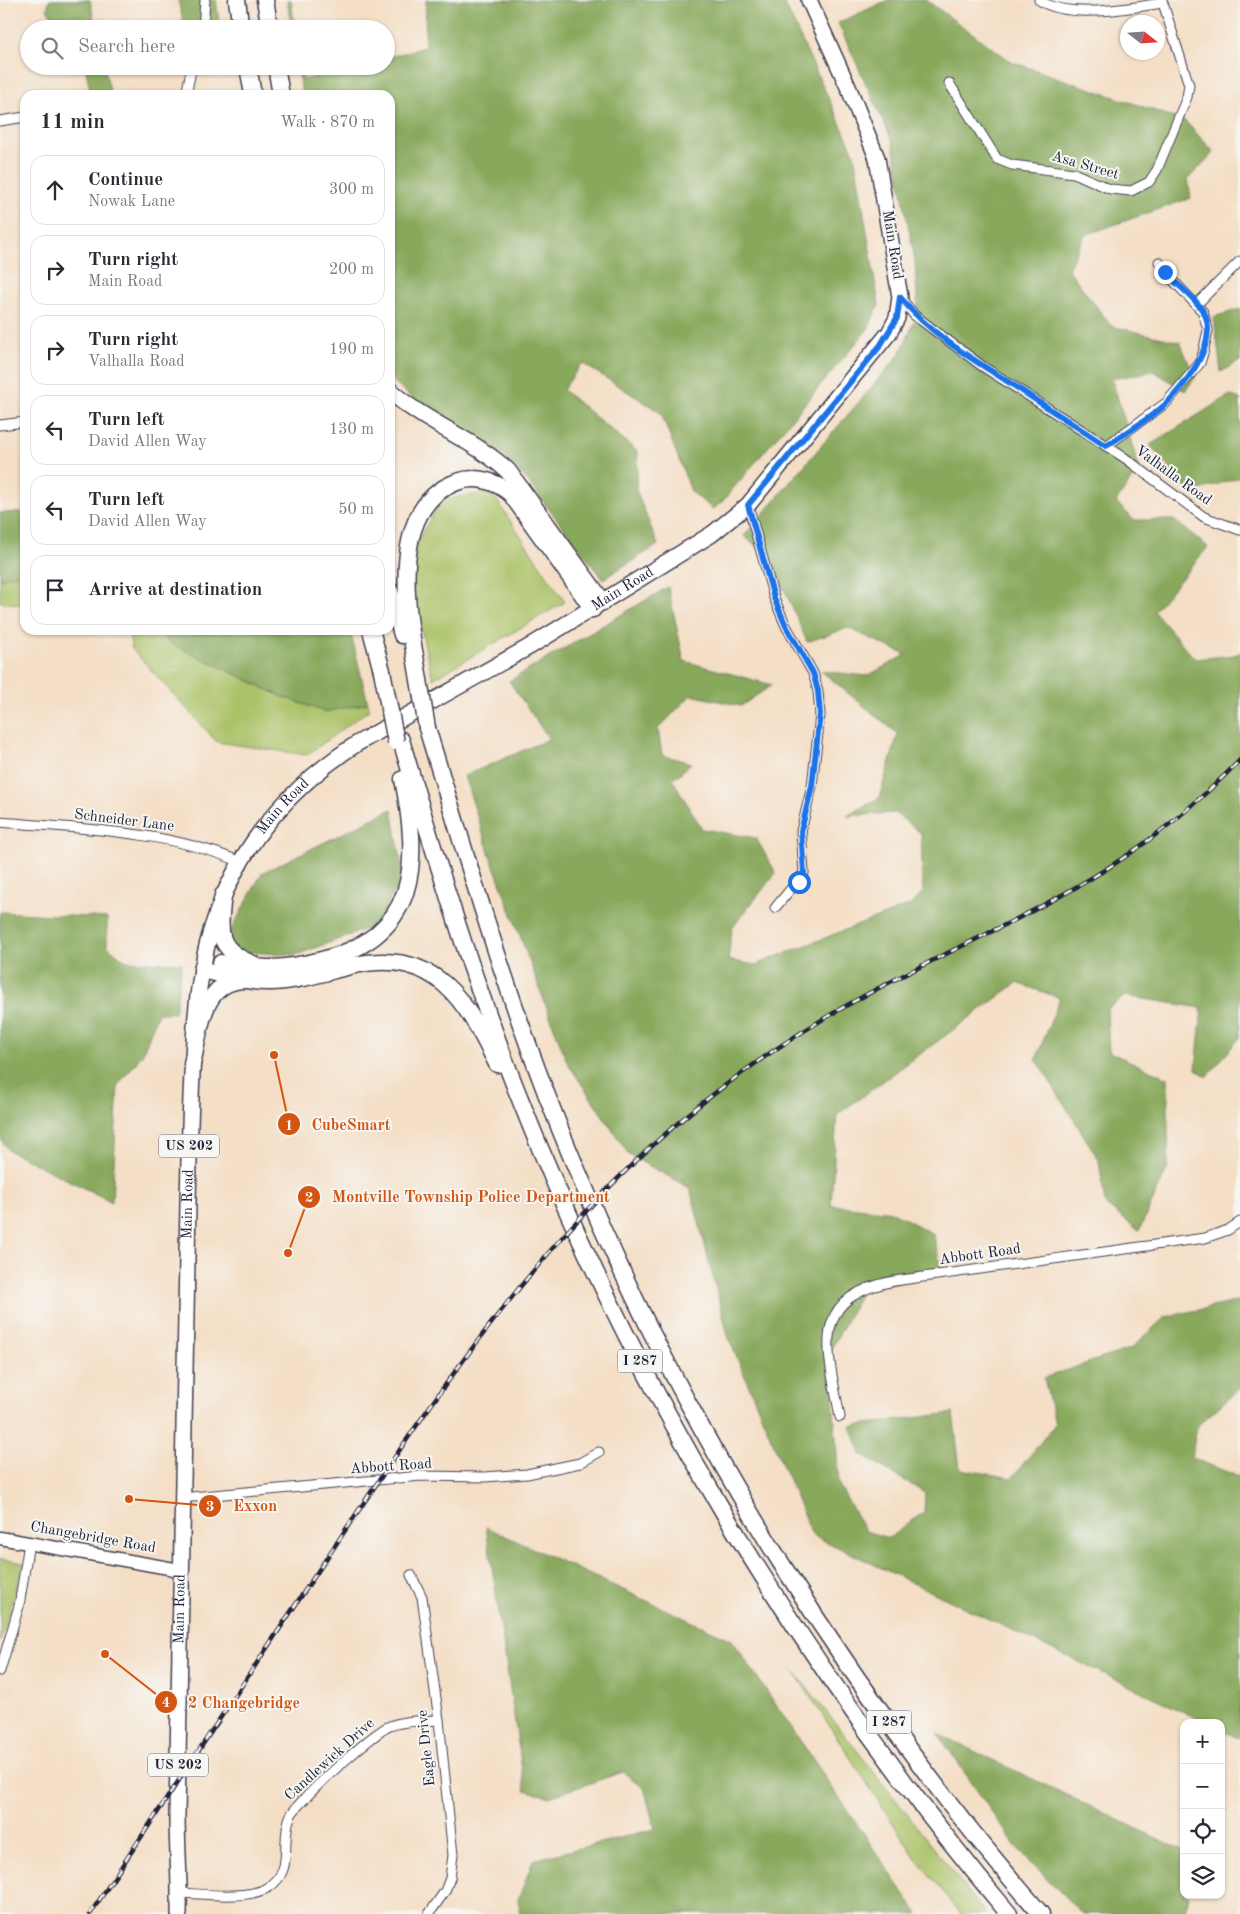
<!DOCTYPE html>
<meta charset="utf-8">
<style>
:root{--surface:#fff;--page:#f2f2f3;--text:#2b2b33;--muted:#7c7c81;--line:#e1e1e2}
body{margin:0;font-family:"Old Standard TT",serif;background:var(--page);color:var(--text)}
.controls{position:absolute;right:15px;bottom:15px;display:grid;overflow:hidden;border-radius:10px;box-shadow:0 1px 4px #0004}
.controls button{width:45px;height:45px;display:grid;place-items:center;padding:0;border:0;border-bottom:1px solid var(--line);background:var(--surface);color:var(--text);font:25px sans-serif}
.compass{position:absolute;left:1120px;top:15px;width:45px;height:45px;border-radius:50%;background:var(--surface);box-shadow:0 1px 4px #0004;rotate:107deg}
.stop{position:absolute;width:15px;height:15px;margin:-11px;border:4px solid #1a73e8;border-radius:50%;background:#fff}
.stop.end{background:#1a73e8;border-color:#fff;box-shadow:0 1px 5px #0008}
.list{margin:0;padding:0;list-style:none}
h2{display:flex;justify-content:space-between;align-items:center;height:65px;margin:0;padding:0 20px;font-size:21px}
h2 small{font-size:16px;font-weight:400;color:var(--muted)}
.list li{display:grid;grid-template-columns:32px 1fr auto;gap:15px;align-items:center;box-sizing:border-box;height:70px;margin:0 10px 10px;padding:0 10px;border:1px solid var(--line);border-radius:15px}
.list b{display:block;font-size:19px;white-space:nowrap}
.list p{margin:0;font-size:16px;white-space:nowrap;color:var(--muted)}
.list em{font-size:16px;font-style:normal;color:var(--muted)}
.icon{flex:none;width:28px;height:28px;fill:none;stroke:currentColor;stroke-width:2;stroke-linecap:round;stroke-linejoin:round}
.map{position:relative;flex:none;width:1240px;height:1914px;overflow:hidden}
.search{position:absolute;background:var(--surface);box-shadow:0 1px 4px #0004;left:20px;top:20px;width:375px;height:55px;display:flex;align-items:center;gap:12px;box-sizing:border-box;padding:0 18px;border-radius:28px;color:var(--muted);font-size:19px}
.panel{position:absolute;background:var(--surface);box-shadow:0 1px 4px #0004;left:20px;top:90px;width:375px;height:545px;border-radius:15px}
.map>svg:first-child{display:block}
.green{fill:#abc267;stroke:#667251}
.forest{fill:#88a85c;stroke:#55654c}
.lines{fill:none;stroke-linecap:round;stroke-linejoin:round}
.street-casing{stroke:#423e50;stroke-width:11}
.secondary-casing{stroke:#423e50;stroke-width:15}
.primary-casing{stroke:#423e50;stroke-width:18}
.highway-casing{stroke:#423e50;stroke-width:19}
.street{stroke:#fff;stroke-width:9}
.secondary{stroke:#fff;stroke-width:12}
.primary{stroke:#fff;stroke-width:15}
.highway{stroke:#fff;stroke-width:16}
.rail-casing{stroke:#22223b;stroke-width:4.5}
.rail{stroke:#f6f6f2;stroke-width:2.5;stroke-dasharray:8;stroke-linecap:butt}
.highway-bridge-casing{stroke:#423e50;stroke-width:19;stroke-linecap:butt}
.highway-bridge{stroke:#fff;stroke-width:16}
.route{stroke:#1a73e8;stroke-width:6}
.labels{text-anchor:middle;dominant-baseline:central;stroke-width:4;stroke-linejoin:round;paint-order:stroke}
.shield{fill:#f6f6f2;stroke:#626272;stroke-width:1}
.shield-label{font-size:14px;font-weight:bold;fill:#22223b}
.street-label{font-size:15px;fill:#22223b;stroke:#f6f6f2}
.leader{fill:none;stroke:#d45411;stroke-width:2}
.callout-dot{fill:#d45411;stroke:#f6f6f2;stroke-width:2}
.mark-label{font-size:15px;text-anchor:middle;font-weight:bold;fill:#fff}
.callout-label{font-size:16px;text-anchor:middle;font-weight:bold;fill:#d45411;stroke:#f6f6f2;stroke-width:4;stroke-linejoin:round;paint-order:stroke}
</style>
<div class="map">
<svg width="1240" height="1914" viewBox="0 0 1240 1914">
<rect width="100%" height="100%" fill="#f6f6f2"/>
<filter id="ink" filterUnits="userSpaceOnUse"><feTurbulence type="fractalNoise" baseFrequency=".02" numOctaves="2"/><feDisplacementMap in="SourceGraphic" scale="10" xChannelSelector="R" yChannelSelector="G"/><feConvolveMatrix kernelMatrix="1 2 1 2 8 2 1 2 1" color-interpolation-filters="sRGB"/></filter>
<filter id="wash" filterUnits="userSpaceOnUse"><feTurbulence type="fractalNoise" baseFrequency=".0096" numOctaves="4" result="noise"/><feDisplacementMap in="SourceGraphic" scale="20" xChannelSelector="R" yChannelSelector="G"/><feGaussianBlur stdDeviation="1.12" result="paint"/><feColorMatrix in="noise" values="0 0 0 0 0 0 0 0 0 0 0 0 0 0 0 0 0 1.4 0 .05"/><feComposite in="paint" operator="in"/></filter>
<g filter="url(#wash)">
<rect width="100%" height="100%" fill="#f4dec5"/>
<g class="green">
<path d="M491,492L565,602L433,679L412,593L416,543L442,500Z"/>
<path d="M25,572V605L0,602V579Z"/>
<path d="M128,630H158L171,643L283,697L325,712L368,703L370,709L307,755L217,742L132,649Z"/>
<path d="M0,1559L24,1563L0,1642Z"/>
<path d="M791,1667L986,1914H961L915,1857Z"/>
</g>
<g class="forest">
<path d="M49,0H90L96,29H60L47,9Z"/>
<path d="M178,0H216L220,29H203L184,25Z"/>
<path d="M287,0H291L295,29H292Z"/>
<path d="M426,0H783L854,153L879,305L868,329L721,503L712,509L691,491L661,413L582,363L563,390L638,452L636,490L658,545L603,579L525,478L503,456L414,400L390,378V95H302L298,66H301L303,80L355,66H386V58L425,47Z"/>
<path d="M888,0H926L1012,62L1185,121L1214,152L1188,179L1191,198L1085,235L1068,269L1111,326L1180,342L1195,378L1185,391L1154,371L1112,379L1139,468L1116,502L1134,520H1174L1208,547L1154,611L1195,659L1235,655L1240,652V1037L1207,1077L1196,1069L1202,1008L1125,996L1107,1009L1109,1052L1168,1078V1167L1139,1231L1105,1204L1099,1160L1036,1059L1060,998L1017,983L837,1115L831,1205L893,1212L933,1234L943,1274L864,1288L830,1351L839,1485L865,1531L889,1538L924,1512L925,1493L861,1454L851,1426L953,1413L960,1469L1012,1478L1055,1424L1044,1378L1132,1348L1165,1317L1240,1301V1388L1196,1427L1192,1458L1240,1477V1739L1221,1730V1723H1207L812,1535L729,1339L690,1188L629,1155L567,1062L491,858L464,776L549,739L509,681L668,587L684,661L772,685L741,706L691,695L658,729L662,755L691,763L673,780L702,829L756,838L776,873L732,928L728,960L755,965L910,905L923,892L921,833L895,813L847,816L879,798L898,734L821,671L867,676L906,655L848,628L807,642L771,558L744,536L900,354L918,313L915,261L892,140L838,23Z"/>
<path d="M85,66H104L111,95H91Z"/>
<path d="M1240,309V361L1221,372L1214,317Z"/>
<path d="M1230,395L1240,399V477L1190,493L1150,445Z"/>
<path d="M25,512V572L0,579V513Z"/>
<path d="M158,630H350L368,703L325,712L283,697L170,643Z"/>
<path d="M392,809L403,874L377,925L296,955L248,952L218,985L231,930L262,873Z"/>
<path d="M0,912L107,918V946L126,961L182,963L175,1013H158L142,1055L118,1085L112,1202L8,1150L0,1137Z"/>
<path d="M486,1527L732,1640L918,1914H521L518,1900L533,1860L655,1829L644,1788L623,1772L549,1797L525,1790Z"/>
<path d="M938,1734L1184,1851V1895H1189L1185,1914H1082L1016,1847Z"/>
</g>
</g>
<g filter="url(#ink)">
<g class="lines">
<defs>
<g id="street">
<path d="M1039,0C1069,20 1128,8 1162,3"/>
<path d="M203,29L205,0"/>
<path d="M949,83L997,159L1012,165L1074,173L1110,189L1131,191L1149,182L1157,170L1187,97L1189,85L1162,0"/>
<path d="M186,95L192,66"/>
<path d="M0,121L25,117"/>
<path d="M900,297L914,315L982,366L1125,458L1204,517L1240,530"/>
<path d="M1197,304L1240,261"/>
<path d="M0,425L25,422"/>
<path d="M1106,446L1166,403L1200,363L1203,353L1208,330L1203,312L1165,272L1159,262"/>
<path d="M748,505L774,598L786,626L813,673L818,691L820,715L812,786L801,831L804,873L775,908"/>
<path d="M0,822C81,829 165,830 241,862"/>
<path d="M840,1417C828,1350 807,1298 894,1281L1205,1238L1228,1230L1240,1222"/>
<path d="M181,1498L421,1476L485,1477L527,1474L580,1463L599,1452"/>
<path d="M411,1575L422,1597L439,1720L453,1855L450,1878L445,1891L429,1914"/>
<path d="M0,1671L19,1606L29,1543"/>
<path d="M179,1893C204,1894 248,1900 269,1887C295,1870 280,1842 290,1817C295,1803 375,1731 390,1726C404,1720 423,1721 439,1720"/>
</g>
<path id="secondary" d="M0,1538L180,1570"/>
<g id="primary">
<path id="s1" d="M179,1914C180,1881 177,1848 177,1815C179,1630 183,1445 187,1259C188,1198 189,1136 192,1074C195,1018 198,963 218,910C244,839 295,783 358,743L529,647L712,534L748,505L889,333L897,318L900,297L877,158L849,89L809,0"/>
</g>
<g id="highway">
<path d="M237,0L241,29"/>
<path d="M265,0L270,29"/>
<path d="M248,66L253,95"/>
<path d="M276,66L281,95"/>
<path d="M390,391C426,423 473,439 508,471L603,602"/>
<path d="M390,591L402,635"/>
<path d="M371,630L382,671"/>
<path d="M415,656C405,603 391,505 457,482C476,475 496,481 511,494L593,609"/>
<path d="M427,728C472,876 516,1027 577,1170C690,1440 849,1693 1041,1914"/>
<path d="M401,740C435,856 470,971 514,1084C632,1386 801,1666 1009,1914"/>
<path d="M223,895C219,931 215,949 253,964"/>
<path d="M221,963C259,970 284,970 322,960C419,936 420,863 403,779"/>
<path d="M202,970C225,975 249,983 273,982C301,981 328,971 355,965C436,948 466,1001 497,1064"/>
<path d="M192,1064C200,1032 201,982 243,980"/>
</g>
</defs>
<use href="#street" class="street-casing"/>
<use href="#secondary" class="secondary-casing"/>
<use href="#primary" class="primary-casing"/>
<use href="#highway" class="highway-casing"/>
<use href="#street" class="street"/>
<use href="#secondary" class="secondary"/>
<use href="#primary" class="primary"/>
<use href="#highway" class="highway"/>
<defs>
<path id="rail" d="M90,1914C170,1793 250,1673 330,1553C438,1392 548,1226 701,1104C755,1061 814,1022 875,990C953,948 1036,914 1111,866C1158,836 1201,800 1240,760"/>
</defs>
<use href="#rail" class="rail-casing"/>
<use href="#rail" class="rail"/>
<defs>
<g id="highway-bridge">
<path d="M415,656L427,728"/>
<path d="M382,671L396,742"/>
</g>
</defs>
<use href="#highway-bridge" class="highway-bridge-casing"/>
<use href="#highway-bridge" class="highway-bridge"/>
</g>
</g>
<g class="lines" filter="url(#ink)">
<path class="route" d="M799,882L804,873L801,831L812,786L820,714L818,691L813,673L786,626L774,598L748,505L880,346L897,318L900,297C927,331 967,356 1004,379C1038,401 1072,424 1106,446C1126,433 1148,420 1166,404C1185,385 1216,346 1206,317C1199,300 1177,285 1165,272"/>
</g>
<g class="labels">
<g class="shield">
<rect x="159" y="1134.5" width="60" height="23" rx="4"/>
<rect x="617.5" y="1349.5" width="45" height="23" rx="4"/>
<rect x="866.5" y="1710.5" width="45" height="23" rx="4"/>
<rect x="148" y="1753.5" width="60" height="23" rx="4"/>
</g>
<g class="shield-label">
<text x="189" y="1146">US 202</text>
<text x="640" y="1361">I 287</text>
<text x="889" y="1722">I 287</text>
<text x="178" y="1765">US 202</text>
</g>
<g class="street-label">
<text transform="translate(1085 166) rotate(16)">Asa Street</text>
<text transform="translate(892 245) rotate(81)">Main Road</text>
<text transform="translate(1173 476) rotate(36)">Valhalla Road</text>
<text stroke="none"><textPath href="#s1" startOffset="1535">Main Road</textPath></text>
<text stroke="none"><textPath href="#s1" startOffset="1130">Main Road</textPath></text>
<text transform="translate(124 821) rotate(7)">Schneider Lane</text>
<text stroke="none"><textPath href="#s1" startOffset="710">Main Road</textPath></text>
<text transform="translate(980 1255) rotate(-8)">Abbott Road</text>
<text transform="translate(391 1467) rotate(-4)">Abbott Road</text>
<text transform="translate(93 1538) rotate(10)">Changebridge Road</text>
<text stroke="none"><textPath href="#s1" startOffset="305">Main Road</textPath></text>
<text transform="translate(427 1748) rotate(-96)">Eagle Drive</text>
<text transform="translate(330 1760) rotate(-42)">Candlewick Drive</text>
</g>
</g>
<path class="leader" d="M274 1055L289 1124M288 1253L309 1197M129 1499L210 1506M105 1654L166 1702"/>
<g class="callout-dot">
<circle cx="274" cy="1055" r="5"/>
<circle cx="288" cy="1253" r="5"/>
<circle cx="129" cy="1499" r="5"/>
<circle cx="105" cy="1654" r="5"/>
<circle cx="289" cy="1124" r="12"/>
<circle cx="309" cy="1197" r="12"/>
<circle cx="210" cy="1506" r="12"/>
<circle cx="166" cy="1702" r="12"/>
</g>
<g class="mark-label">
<text x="289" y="1130">1</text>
<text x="309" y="1202">2</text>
<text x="210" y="1511">3</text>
<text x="166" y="1707">4</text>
</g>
<g class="callout-label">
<text x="351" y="1130">CubeSmart</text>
<text x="471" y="1202">Montville Township Police Department</text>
<text x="255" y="1511">Exxon</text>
<text x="244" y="1708">2 Changebridge</text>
</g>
</svg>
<div class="controls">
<button>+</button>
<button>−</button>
<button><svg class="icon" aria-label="locate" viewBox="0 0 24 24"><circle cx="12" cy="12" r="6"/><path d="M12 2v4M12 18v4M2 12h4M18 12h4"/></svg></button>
<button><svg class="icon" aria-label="layers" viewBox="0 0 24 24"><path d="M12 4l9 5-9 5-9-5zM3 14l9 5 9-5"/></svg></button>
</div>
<svg class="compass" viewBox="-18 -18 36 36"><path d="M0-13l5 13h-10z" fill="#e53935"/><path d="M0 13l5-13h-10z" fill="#7c7c81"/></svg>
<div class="stop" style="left:799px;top:882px"></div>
<div class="stop end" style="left:1165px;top:272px"></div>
<div class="search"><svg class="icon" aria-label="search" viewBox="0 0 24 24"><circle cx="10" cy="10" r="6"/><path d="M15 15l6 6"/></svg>Search here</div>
<section class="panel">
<h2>11 min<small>Walk · 870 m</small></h2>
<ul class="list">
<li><svg class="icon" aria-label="ahead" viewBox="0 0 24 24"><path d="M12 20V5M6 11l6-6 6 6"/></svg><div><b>Continue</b><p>Nowak Lane</p></div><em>300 m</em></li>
<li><svg class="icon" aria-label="right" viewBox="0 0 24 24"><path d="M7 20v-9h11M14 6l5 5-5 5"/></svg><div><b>Turn right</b><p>Main Road</p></div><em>200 m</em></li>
<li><svg class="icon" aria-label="right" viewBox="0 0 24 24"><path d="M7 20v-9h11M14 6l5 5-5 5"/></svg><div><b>Turn right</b><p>Valhalla Road</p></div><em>190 m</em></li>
<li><svg class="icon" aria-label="left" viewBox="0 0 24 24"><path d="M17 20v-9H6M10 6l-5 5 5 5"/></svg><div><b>Turn left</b><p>David Allen Way</p></div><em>130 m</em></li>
<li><svg class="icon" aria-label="left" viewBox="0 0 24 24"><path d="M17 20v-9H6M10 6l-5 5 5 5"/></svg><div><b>Turn left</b><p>David Allen Way</p></div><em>50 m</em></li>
<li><svg class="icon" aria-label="arrive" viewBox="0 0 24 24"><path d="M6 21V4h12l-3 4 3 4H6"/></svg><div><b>Arrive at destination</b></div></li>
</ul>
</section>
</div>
